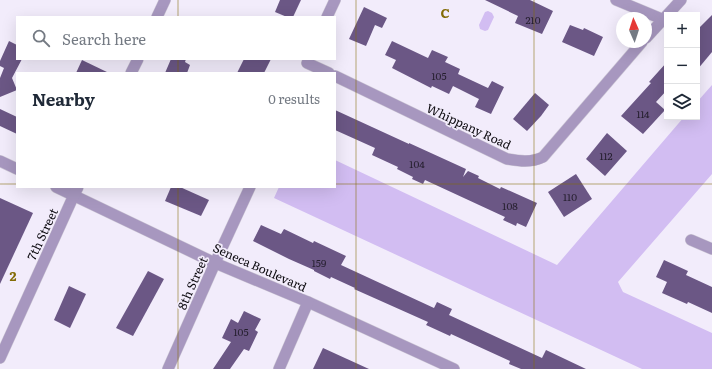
<!DOCTYPE html>
<meta charset="utf-8">
<style>
:root{--surface:#fff;--page:#f6f6f7;--text:#1f2937;--muted:#747a83;--line:#e0e1e3}
body{margin:0;font-family:Literata,serif;background:var(--page);color:var(--text)}
.controls{position:absolute;right:12px;top:12px;display:grid;overflow:hidden;border-radius:0px;box-shadow:0 4px 16px #0002}
.controls button{width:36px;height:36px;display:grid;place-items:center;padding:0;border:0;border-bottom:1px solid var(--line);background:var(--surface);color:var(--text);font:20px sans-serif}
.compass{position:absolute;left:616px;top:12px;width:36px;height:36px;border-radius:50%;background:var(--surface);box-shadow:0 4px 16px #0002;rotate:357deg}
.list{margin:0;padding:0;list-style:none}
h2{display:flex;justify-content:space-between;align-items:center;height:52px;margin:0;padding:0 16px;font-size:17px}
h2 small{font-size:13px;font-weight:400;color:var(--muted)}
.icon{flex:none;width:22px;height:22px;fill:none;stroke:currentColor;stroke-width:2;stroke-linecap:round;stroke-linejoin:round}
.map{position:relative;flex:none;width:712px;height:369px;overflow:hidden}
.search{position:absolute;background:var(--surface);box-shadow:0 4px 16px #0002;left:16px;top:16px;width:320px;height:44px;display:flex;align-items:center;gap:10px;box-sizing:border-box;padding:0 14px;border-radius:0px;color:var(--muted);font-size:15px}
.panel{position:absolute;background:var(--surface);box-shadow:0 4px 16px #0002;left:16px;top:72px;width:320px;height:116px;border-radius:0px}
.map>svg:first-child{display:block}
.water{fill:#d2bdf2}
.building{fill:#6b5785}
.lines{fill:none;stroke-linecap:round;stroke-linejoin:round}
.minor-casing{stroke:#cdc8d5;stroke-width:12}
.tertiary-casing{stroke:#cdc8d5;stroke-width:12}
.minor{stroke:#a797bf;stroke-width:11}
.tertiary{stroke:#a797bf;stroke-width:11}
.grid{fill:none;stroke:#836b06;stroke-width:1;stroke-opacity:0.55}
.labels{text-anchor:middle;dominant-baseline:central;stroke-width:3.5;stroke-linejoin:round;paint-order:stroke}
.number-label{font-size:10px;fill:#241e2d}
.street-label{font-size:12px;fill:#0d0b10;stroke:#f2ecfb}
.grid-label{font-size:13px;text-anchor:middle;font-weight:bold;fill:#836b06;stroke:#f2ecfb;stroke-width:3.5;stroke-linejoin:round;paint-order:stroke}
</style>
<div class="map">
<svg width="712" height="369" viewBox="0 0 712 369">
<rect width="100%" height="100%" fill="#f2ecfb"/>
<g class="water">
<path d="M488,11L492,13L494,17L488,30L485,31L480,29L479,25L485,12Z"/>
<path d="M712,85V174L618,282L623,292L712,333V369H642L274,198L279,187H335V160L557,265L684,117H697V102Z"/>
</g>
<g class="building">
<path d="M280,0H301L293,17H287L275,12Z"/>
<path d="M485,0H530L553,11L542,34L515,23L518,16Z"/>
<path d="M364,7L387,18L382,28L375,25L366,46L349,39Z"/>
<path d="M712,15V52L697,70V30Z"/>
<path d="M570,25L583,30L584,28L603,37L594,56L562,42Z"/>
<path d="M9,41L17,45V59H22L12,78L17,90L0,97V78L4,68L0,66V61Z"/>
<path d="M392,41L428,58L432,50L448,57L445,62L460,69L458,74L488,88L492,81L504,87L491,114L475,107L479,99L453,86L449,94L432,86L431,88L392,68L396,60L385,55Z"/>
<path d="M171,59H186L185,62L190,65L187,73H165Z"/>
<path d="M244,59H271L264,73H237Z"/>
<path d="M82,60L109,73H76Z"/>
<path d="M667,62V90L656,102L665,110L643,134L621,116L651,83L649,82Z"/>
<path d="M535,93L549,105L541,116L527,131L513,119Z"/>
<path d="M0,109L17,117V134L0,126Z"/>
<path d="M335,110L409,144V143L466,169L463,177L468,171L479,176L478,178L500,189L501,187L537,203L526,227L517,223L516,226L503,220L505,217L425,180L423,184L412,179L413,177L397,169L398,167L372,155L375,148L335,130Z"/>
<path d="M607,133L627,151L605,176L586,159Z"/>
<path d="M576,174L592,199L564,217L548,192Z"/>
<path d="M171,187H180L209,200L201,216L165,201Z"/>
<path d="M0,198L33,213L0,284Z"/>
<path d="M261,225L281,234L284,229L313,243L314,241L346,256L341,265L434,308L437,302L452,309L449,315L542,358L546,350L586,369H521L509,364L510,361L451,334L450,336L426,325L428,322L354,289L355,288L331,277L330,279L314,271V270L289,259L253,241Z"/>
<path d="M664,260L688,271L686,275L712,287V313L688,302L687,304L662,293L667,282L656,277Z"/>
<path d="M148,271L164,279L133,336L116,328Z"/>
<path d="M69,286L86,294L70,328L54,320Z"/>
<path d="M244,311L261,319L255,330L258,332L249,351L244,349L230,369H213L231,342L222,338L231,319L238,323Z"/>
<path d="M323,348L369,369H313Z"/>
</g>
<g class="lines">
<defs>
<g id="minor">
<path d="M616,0L662,19"/>
<path d="M327,17L335,0"/>
<path d="M646,38L681,0"/>
<path d="M307,63L329,73"/>
<path d="M335,76L507,159C519,161 531,163 543,157L642,42"/>
<path d="M0,161L17,169"/>
<path d="M56,187L215,263L308,302L454,369"/>
<path d="M691,240L712,249"/>
<path d="M0,358L74,195"/>
<path d="M168,369L215,263L250,187"/>
<path d="M279,369L308,302"/>
</g>
<g id="tertiary">
<path d="M157,17L165,0"/>
<path d="M131,73L138,59"/>
<path d="M74,195L78,187"/>
</g>
</defs>
<use href="#minor" class="minor-casing"/>
<use href="#tertiary" class="tertiary-casing"/>
<use href="#minor" class="minor"/>
<use href="#tertiary" class="tertiary"/>
</g>
<path class="grid" d="M178,0V17M356,0V369M534,0V369M178,59V73M0,184H17M335,184H712M178,187V369"/>
<g class="labels">
<g class="number-label">
<text x="533" y="19">210</text>
<text x="439" y="75">105</text>
<text x="643" y="113">114</text>
<text x="606" y="155">112</text>
<text x="417" y="163">104</text>
<text x="570" y="196">110</text>
<text x="510" y="205">108</text>
<text x="319" y="262">159</text>
<text x="241" y="331">105</text>
</g>
<g class="street-label">
<text transform="translate(469 126) rotate(25)">Whippany Road</text>
<text transform="translate(42 234) rotate(-65)">7th Street</text>
<text transform="translate(260 267) rotate(24)">Seneca Boulevard</text>
<text transform="translate(192 283) rotate(-66)">8th Street</text>
</g>
</g>
<g class="grid-label">
<text x="445" y="18">C</text>
<text x="13" y="281">2</text>
</g>
</svg>
<div class="controls">
<button>+</button>
<button>−</button>
<button><svg class="icon" aria-label="layers" viewBox="0 0 24 24"><path d="M12 4l9 5-9 5-9-5zM3 14l9 5 9-5"/></svg></button>
</div>
<svg class="compass" viewBox="-18 -18 36 36"><path d="M0-13l5 13h-10z" fill="#e53935"/><path d="M0 13l5-13h-10z" fill="#747a83"/></svg>
<div class="search"><svg class="icon" aria-label="search" viewBox="0 0 24 24"><circle cx="10" cy="10" r="6"/><path d="M15 15l6 6"/></svg>Search here</div>
<section class="panel">
<h2>Nearby<small>0 results</small></h2>
<ul class="list">
</ul>
</section>
</div>
